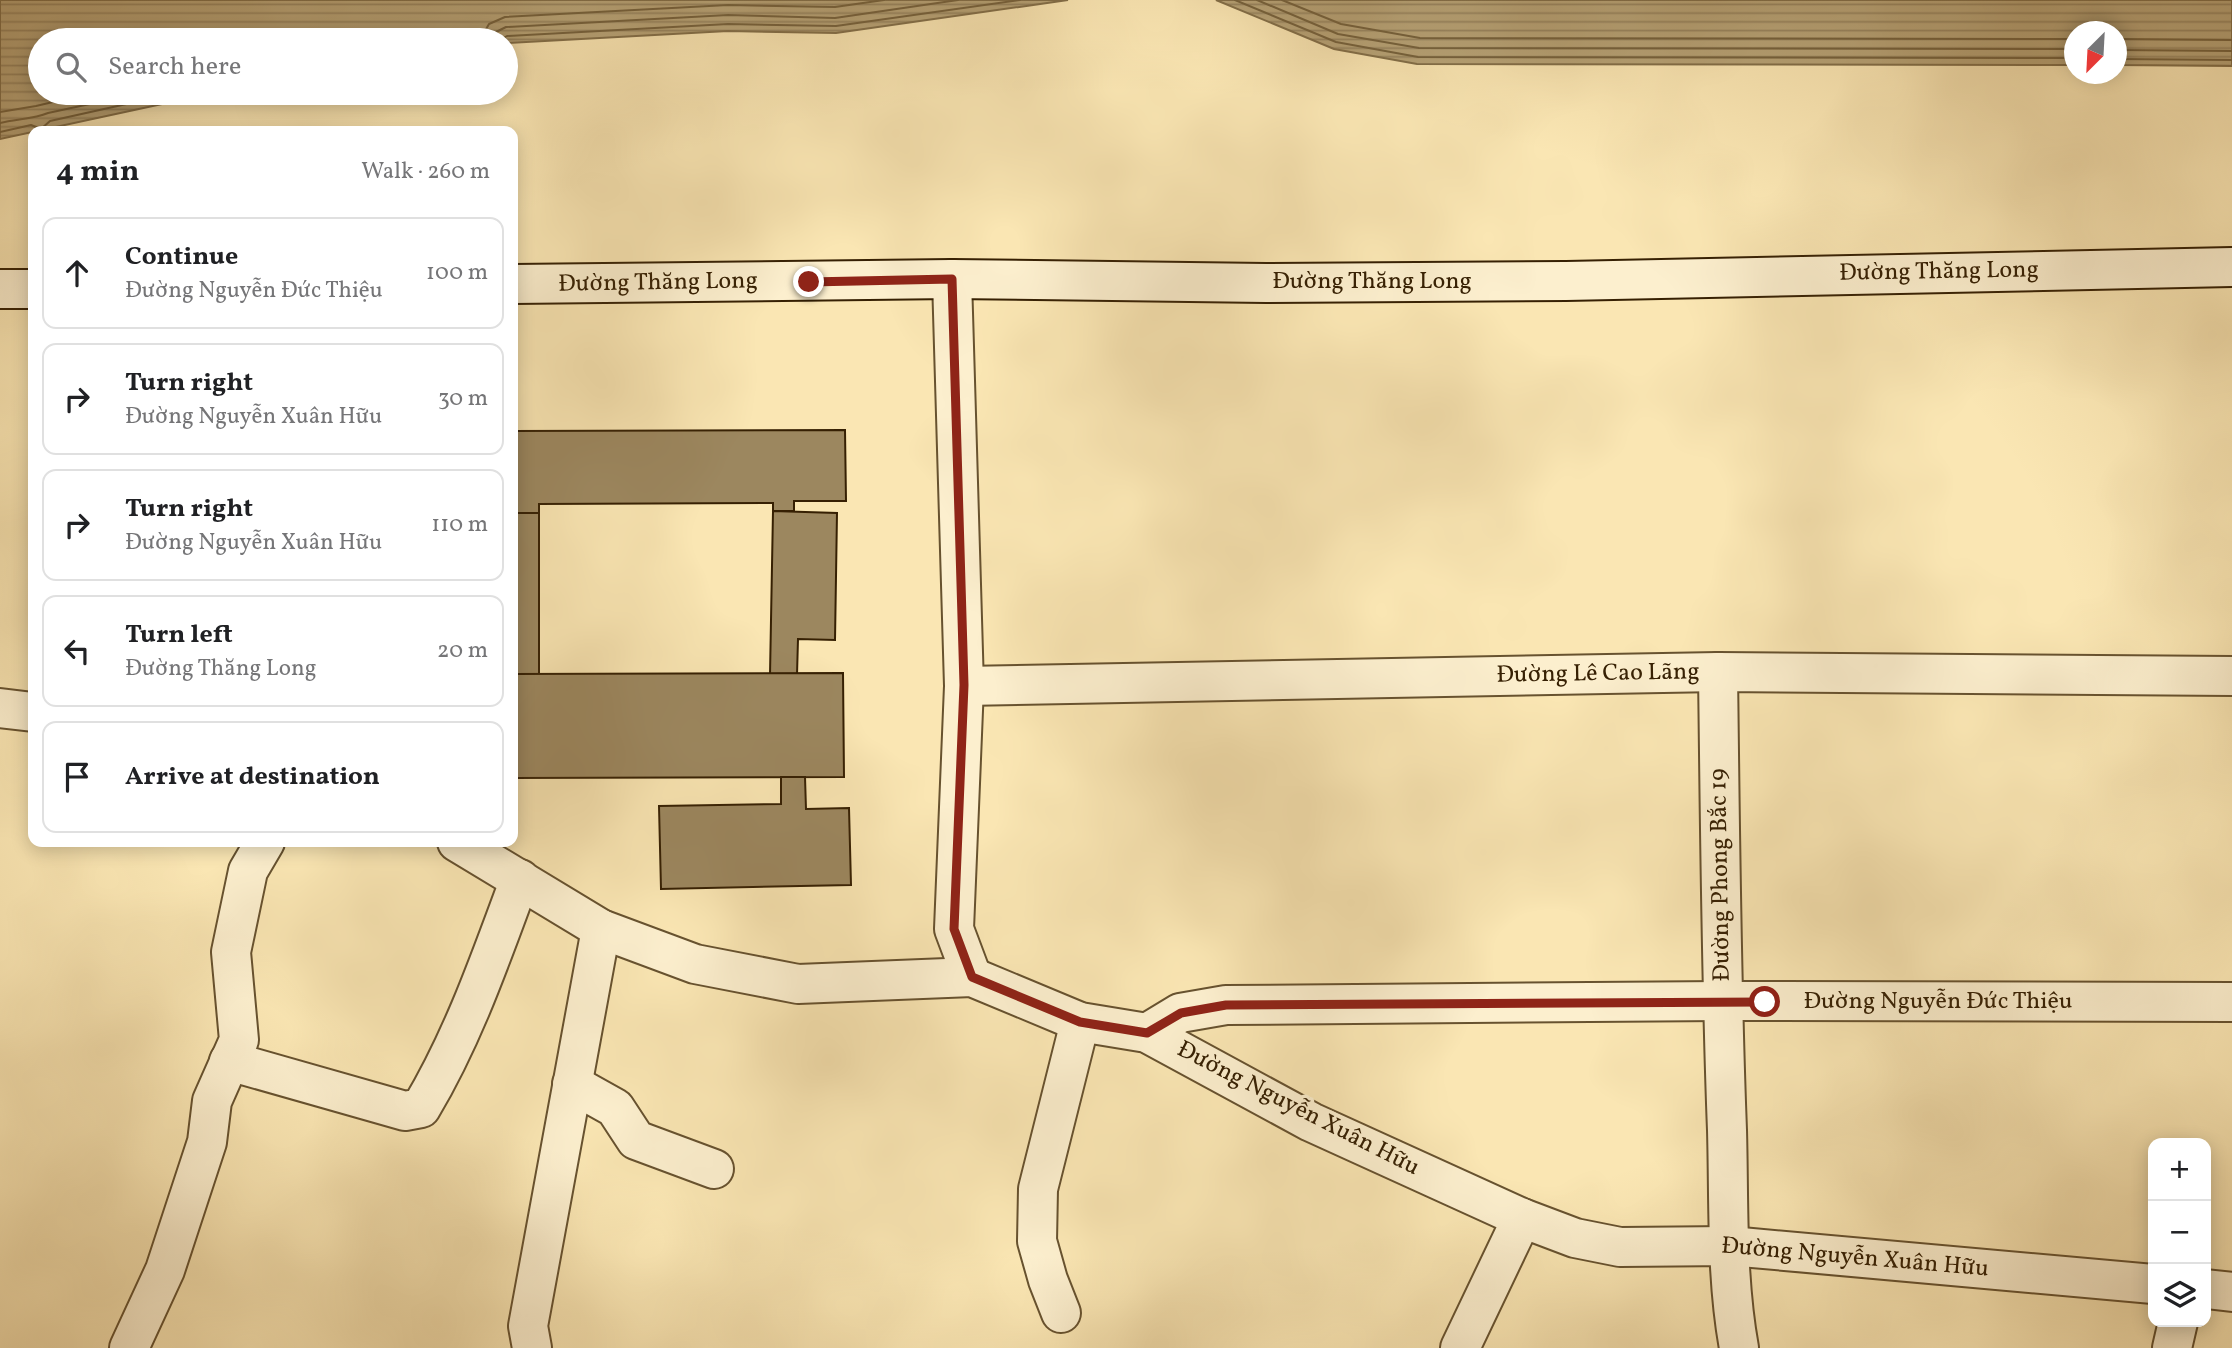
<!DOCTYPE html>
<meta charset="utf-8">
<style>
:root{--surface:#fff;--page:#f2f2f2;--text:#202124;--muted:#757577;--line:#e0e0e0}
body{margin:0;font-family:Vollkorn,serif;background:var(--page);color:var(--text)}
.controls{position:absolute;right:21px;bottom:21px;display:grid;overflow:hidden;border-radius:14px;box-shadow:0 4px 18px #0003}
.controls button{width:63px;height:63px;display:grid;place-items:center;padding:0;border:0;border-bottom:2px solid var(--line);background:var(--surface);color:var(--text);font:35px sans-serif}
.compass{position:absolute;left:2064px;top:21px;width:63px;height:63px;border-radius:50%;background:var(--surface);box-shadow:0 4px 18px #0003;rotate:204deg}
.stop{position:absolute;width:21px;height:21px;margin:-16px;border:5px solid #8f2418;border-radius:50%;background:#fff}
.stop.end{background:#8f2418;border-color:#fff;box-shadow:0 2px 7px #0008}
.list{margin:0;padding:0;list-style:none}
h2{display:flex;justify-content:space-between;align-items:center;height:91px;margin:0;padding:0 28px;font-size:30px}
h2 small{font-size:23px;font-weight:400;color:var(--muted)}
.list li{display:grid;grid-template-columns:46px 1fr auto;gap:21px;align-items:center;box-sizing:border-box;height:112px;margin:0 14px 14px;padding:0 14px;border:2px solid var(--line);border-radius:14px}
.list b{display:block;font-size:26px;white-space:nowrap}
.list p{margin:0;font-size:23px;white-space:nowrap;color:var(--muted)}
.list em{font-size:23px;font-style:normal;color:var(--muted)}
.icon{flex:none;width:38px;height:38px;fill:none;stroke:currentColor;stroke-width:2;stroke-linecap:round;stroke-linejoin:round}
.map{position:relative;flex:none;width:2232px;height:1348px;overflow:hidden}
.search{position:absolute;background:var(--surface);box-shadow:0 4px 18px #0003;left:28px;top:28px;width:490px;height:77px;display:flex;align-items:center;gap:18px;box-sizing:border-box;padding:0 24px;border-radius:38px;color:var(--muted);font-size:26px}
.panel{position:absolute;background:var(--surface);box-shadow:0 4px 18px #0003;left:28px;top:126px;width:490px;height:721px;border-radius:14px}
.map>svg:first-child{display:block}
.water{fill:url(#water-rules);stroke:#836f49;stroke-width:2}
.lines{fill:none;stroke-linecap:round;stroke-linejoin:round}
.shore{stroke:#76623d;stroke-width:2}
.building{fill:#9c875f;stroke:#362003;stroke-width:2}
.street-casing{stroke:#67522f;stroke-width:42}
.secondary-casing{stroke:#362003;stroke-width:42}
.street{stroke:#fcefce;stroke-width:38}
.secondary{stroke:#fcefce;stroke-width:38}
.route{stroke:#8f2418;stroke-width:9}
.labels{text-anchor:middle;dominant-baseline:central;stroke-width:7;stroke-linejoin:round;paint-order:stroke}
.street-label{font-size:24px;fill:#362003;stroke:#fcefce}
</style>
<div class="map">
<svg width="2232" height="1348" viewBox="0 0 2232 1348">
<defs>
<pattern id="water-rules" width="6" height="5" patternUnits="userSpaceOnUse" patternTransform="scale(1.75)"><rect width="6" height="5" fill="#b7a377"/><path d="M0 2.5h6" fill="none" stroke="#96845f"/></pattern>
</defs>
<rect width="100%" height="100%" fill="#fae6b3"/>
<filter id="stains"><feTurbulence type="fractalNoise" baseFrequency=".00286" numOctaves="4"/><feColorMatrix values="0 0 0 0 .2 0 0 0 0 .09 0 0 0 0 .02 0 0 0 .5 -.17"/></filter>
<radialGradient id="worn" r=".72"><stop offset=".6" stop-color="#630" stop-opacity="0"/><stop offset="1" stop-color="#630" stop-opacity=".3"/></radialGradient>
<g class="water">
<path d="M0,0H1068L836,33L728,31L506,43V40H40V93H200L162,104L0,139Z"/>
<path d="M1216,0H2232V66L2117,65L2116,32H2074V65L1417,64L1334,49Z"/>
</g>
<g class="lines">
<g class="shore">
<path d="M1235,0L1336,42L1418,57L2074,58"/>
<path d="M1257,0L1338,34L1419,48L2074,49"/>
<path d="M1282,0L1341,24L1420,38L2074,39"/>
<path d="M2116,39L2232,40"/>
<path d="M480,40L489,24L505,17L728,5L835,7L884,0"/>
<path d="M491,40L496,32L506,27L728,15L835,18L958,0"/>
<path d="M500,40L507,36L728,24L836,26L1020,0"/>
<path d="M2116,50L2232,51"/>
<path d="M2116,59L2232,60"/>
<path d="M0,112L36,106L91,93"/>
<path d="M0,123C16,119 34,119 48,113L141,93"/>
<path d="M0,132L31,125L41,129L50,121L176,93"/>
</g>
</g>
<g class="building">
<path d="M845,430L846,501H794V511H773V503L539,504V513H516V503H513V431Z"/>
<path d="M773,511L837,513L835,640L798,639L797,675H770Z"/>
<rect x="513" y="513" width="26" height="161"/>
<path d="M843,673L844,777L513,778V674Z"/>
<path d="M781,777H805L806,809L849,808L851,885L661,889L659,806L781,804Z"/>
</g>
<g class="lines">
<defs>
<g id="street">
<path d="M952,279L964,686L954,929L972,977"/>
<path d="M1718,672C1720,825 1721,977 1727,1130C1729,1203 1726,1277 1739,1348"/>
<path d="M964,686L1718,672L2232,676"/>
<path d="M0,708L33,712"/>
<path d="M457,842L601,929L695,964L798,984L972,977L1080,1022L1147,1033L1311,1122L1522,1218L1575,1238L1620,1247L1730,1246L2153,1284"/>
<path d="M1147,1033L1180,1013L1226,1005L1722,1001L2232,1002"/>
<path d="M229,1061L405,1111L421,1108C464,1036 491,957 520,879"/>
<path d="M572,1084L615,1108L636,1140L714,1169"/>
<path d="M2206,1289L2232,1292"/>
<path d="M1061,1313L1048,1280L1037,1241L1038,1189L1080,1022"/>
<path d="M129,1348L165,1270L207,1142L212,1101L239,1040L231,952L248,871L265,842"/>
<path d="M532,1348L528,1326L601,929"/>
<path d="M1460,1348L1522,1218"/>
<path d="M2172,1348L2178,1322"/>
</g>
<g id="secondary">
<path d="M513,284L952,279L1266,283L1566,281L2232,267"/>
<path d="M0,289H33"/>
</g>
</defs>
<use href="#street" class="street-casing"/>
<use href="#secondary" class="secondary-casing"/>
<use href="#street" class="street"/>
<use href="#secondary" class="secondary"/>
</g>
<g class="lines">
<path class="route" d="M809,282L952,279L964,685L954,929L972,977L1080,1022L1147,1033L1181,1013L1226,1005L1765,1002"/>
</g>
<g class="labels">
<g class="street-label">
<text transform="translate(1939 272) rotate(-1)">Đường Thăng Long</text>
<text x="1372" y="282">Đường Thăng Long</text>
<text transform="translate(658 283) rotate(-1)">Đường Thăng Long</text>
<text transform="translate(1598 674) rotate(-1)">Đường Lê Cao Lãng</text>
<text transform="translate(1721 875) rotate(-91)">Đường Phong Bắc 19</text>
<text x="1938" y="1002">Đường Nguyễn Đức Thiệu</text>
<text transform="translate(1298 1109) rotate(27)">Đường Nguyễn Xuân Hữu</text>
<text transform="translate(1855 1258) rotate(5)">Đường Nguyễn Xuân Hữu</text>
</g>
</g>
<rect width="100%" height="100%" filter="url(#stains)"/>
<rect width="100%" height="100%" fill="url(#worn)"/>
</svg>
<div class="controls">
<button>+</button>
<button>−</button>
<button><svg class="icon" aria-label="layers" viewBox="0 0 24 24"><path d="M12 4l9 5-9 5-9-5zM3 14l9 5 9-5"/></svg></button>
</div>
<svg class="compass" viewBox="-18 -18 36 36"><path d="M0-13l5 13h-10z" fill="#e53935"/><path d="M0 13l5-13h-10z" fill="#757577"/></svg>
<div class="stop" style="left:1765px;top:1002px"></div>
<div class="stop end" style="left:809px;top:282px"></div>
<div class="search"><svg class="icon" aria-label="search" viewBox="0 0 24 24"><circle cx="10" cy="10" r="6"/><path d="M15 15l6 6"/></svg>Search here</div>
<section class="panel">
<h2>4 min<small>Walk · 260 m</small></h2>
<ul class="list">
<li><svg class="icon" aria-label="ahead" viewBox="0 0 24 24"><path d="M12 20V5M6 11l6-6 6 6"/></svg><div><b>Continue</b><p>Đường Nguyễn Đức Thiệu</p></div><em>100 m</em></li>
<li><svg class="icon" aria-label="right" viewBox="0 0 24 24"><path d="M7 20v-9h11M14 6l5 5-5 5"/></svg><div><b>Turn right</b><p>Đường Nguyễn Xuân Hữu</p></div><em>30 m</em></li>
<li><svg class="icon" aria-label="right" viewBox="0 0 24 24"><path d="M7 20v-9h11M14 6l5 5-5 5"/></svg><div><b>Turn right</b><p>Đường Nguyễn Xuân Hữu</p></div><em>110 m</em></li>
<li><svg class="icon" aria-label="left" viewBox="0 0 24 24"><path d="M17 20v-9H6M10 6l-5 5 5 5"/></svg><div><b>Turn left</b><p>Đường Thăng Long</p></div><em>20 m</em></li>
<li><svg class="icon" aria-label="arrive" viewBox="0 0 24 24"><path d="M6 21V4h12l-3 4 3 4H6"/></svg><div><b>Arrive at destination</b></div></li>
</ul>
</section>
</div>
